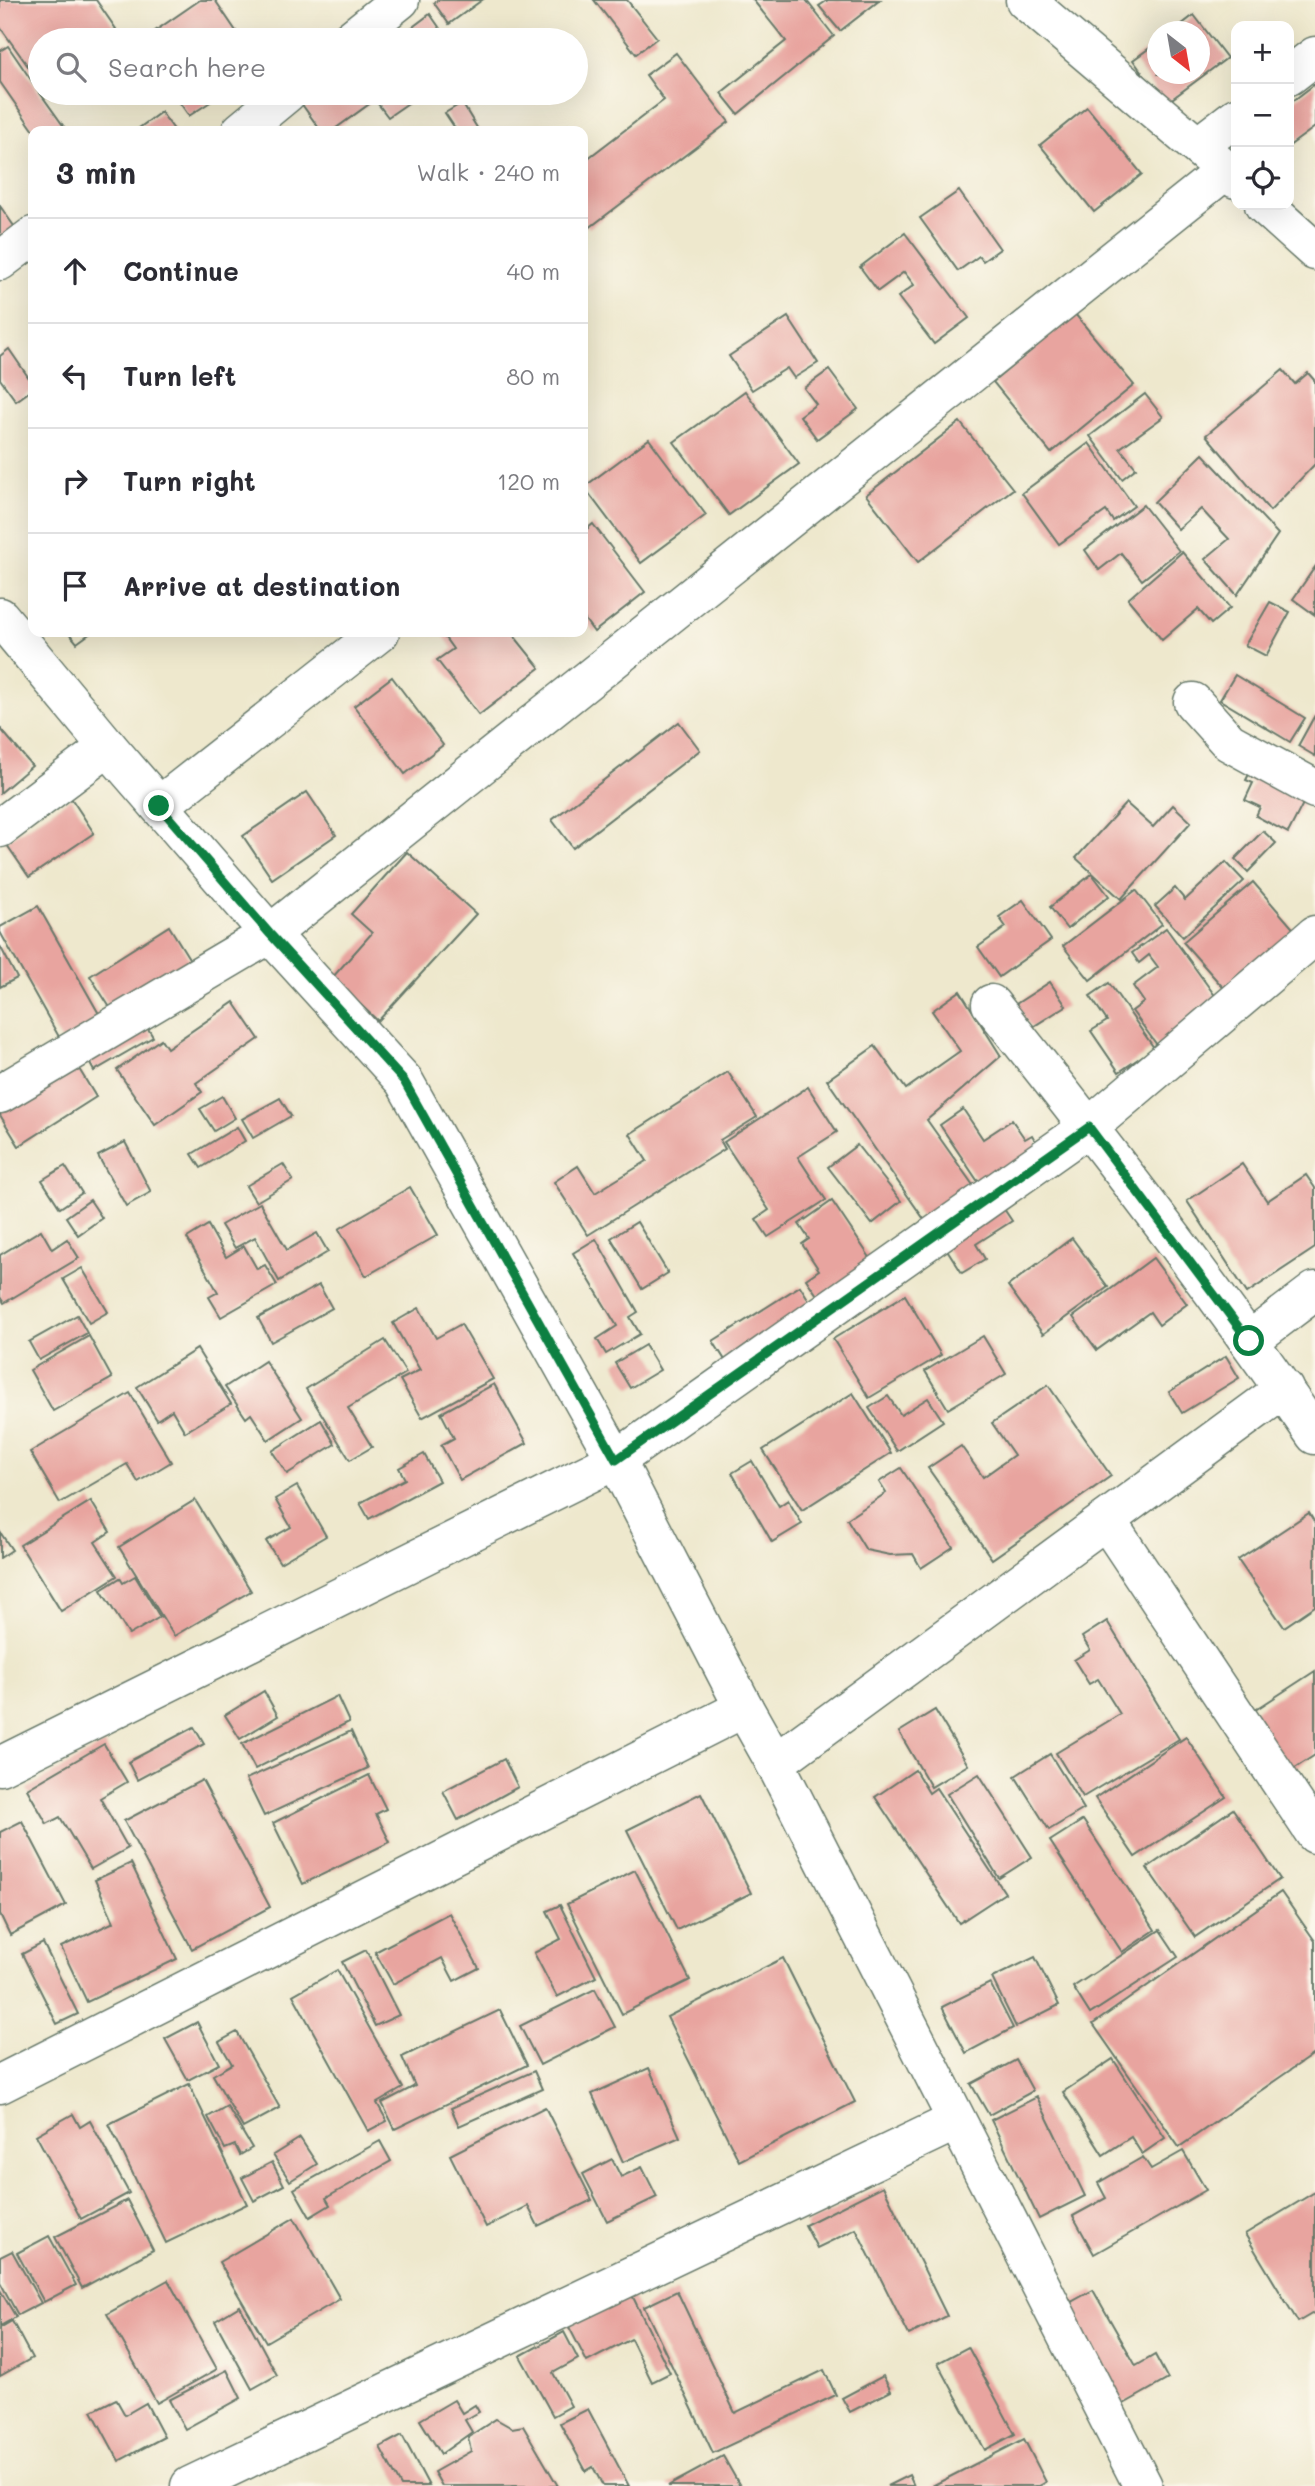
<!DOCTYPE html>
<meta charset="utf-8">
<style>
:root{--surface:#fff;--page:#f2f2f3;--text:#2b2b33;--muted:#7c7c81;--line:#e1e1e2}
body{margin:0;font-family:Mali,sans-serif;background:var(--page);color:var(--text)}
.controls{position:absolute;right:21px;top:21px;display:grid;overflow:hidden;border-radius:14px;box-shadow:0 7px 28px #0002}
.controls button{width:63px;height:63px;display:grid;place-items:center;padding:0;border:0;border-bottom:2px solid var(--line);background:var(--surface);color:var(--text);font:35px sans-serif}
.compass{position:absolute;left:1147px;top:21px;width:63px;height:63px;border-radius:50%;background:var(--surface);box-shadow:0 7px 28px #0002;rotate:149deg}
.stop{position:absolute;width:21px;height:21px;margin:-16px;border:5px solid #0b8043;border-radius:50%;background:#fff}
.stop.end{background:#0b8043;border-color:#fff;box-shadow:0 2px 7px #0008}
.list{margin:0;padding:0;list-style:none}
h2{display:flex;justify-content:space-between;align-items:center;height:91px;margin:0;padding:0 28px;font-size:30px}
h2 small{font-size:23px;font-weight:400;color:var(--muted)}
.list li{display:grid;grid-template-columns:46px 1fr auto;gap:21px;align-items:center;box-sizing:border-box;height:105px;padding:0 28px;border-top:2px solid var(--line)}
.list b{display:block;font-size:26px;white-space:nowrap}
.list em{font-size:23px;font-style:normal;color:var(--muted)}
.icon{flex:none;width:38px;height:38px;fill:none;stroke:currentColor;stroke-width:2;stroke-linecap:round;stroke-linejoin:round}
.map{position:relative;flex:none;width:1315px;height:2486px;overflow:hidden}
.search{position:absolute;background:var(--surface);box-shadow:0 7px 28px #0002;left:28px;top:28px;width:560px;height:77px;display:flex;align-items:center;gap:18px;box-sizing:border-box;padding:0 24px;border-radius:38px;color:var(--muted);font-size:26px}
.panel{position:absolute;background:var(--surface);box-shadow:0 7px 28px #0002;left:28px;top:126px;width:560px;height:511px;border-radius:14px}
.map>svg:first-child{display:block}
.building{fill:#e8a49f}
.lines{fill:none;stroke-linecap:round;stroke-linejoin:round}
.minor-casing{stroke:#67796a;stroke-width:41}
.minor{stroke:#fff;stroke-width:38}
.route{stroke:#0b8043;stroke-width:9}
</style>
<div class="map">
<svg width="1315" height="2486" viewBox="0 0 1315 2486">
<rect width="100%" height="100%" fill="#fbf7ec"/>
<filter id="ink" filterUnits="userSpaceOnUse"><feTurbulence type="fractalNoise" baseFrequency=".0143" numOctaves="2"/><feDisplacementMap in="SourceGraphic" scale="14" xChannelSelector="R" yChannelSelector="G"/><feConvolveMatrix kernelMatrix="1 2 1 2 8 2 1 2 1" color-interpolation-filters="sRGB"/></filter>
<filter id="wash" filterUnits="userSpaceOnUse"><feTurbulence type="fractalNoise" baseFrequency=".00686" numOctaves="4" result="noise"/><feDisplacementMap in="SourceGraphic" scale="28" xChannelSelector="R" yChannelSelector="G"/><feGaussianBlur stdDeviation="1.57" result="paint"/><feColorMatrix in="noise" values="0 0 0 0 0 0 0 0 0 0 0 0 0 0 0 0 0 1.4 0 .05"/><feComposite in="paint" operator="in"/></filter>
<g filter="url(#wash)">
<rect width="100%" height="100%" fill="#eee8cd"/>
<g id="blocks">
<g class="building">
<path d="M0,0H96L116,29L100,40H40V83L0,27Z"/>
<path d="M200,0H215L242,40H142Z"/>
<path d="M438,0H482L449,24L434,3Z"/>
<path d="M594,0H627L657,38L636,54Z"/>
<path d="M753,0H806L834,36L738,114L721,93L786,41Z"/>
<path d="M828,0H880L840,31L819,6Z"/>
<path d="M430,14L448,40H405L402,35Z"/>
<path d="M1194,15L1227,58L1165,104L1133,60L1158,42V74H1200V32H1172Z"/>
<path d="M8,46L40,93L67,131H34L0,82V51Z"/>
<path d="M676,53L729,122L589,228L583,219V162L664,100L646,75Z"/>
<path d="M1315,84V127L1289,146V104Z"/>
<path d="M173,93H224L189,116Z"/>
<path d="M300,93H410L414,99L388,117L375,100L332,131H321L296,96Z"/>
<path d="M462,103L479,131H457L445,113Z"/>
<path d="M1087,107L1142,174L1094,212L1040,145Z"/>
<path d="M161,112L175,131H135Z"/>
<path d="M959,191L1000,249L983,261L979,256L958,271L920,218Z"/>
<path d="M0,206L16,229L0,240Z"/>
<path d="M905,233L969,318L934,344L898,297L914,285L904,272L878,291L860,267Z"/>
<path d="M1075,314L1134,385L1051,453L993,382Z"/>
<path d="M788,317L818,363L794,378L787,368L752,390L729,356Z"/>
<path d="M9,349L33,384V389L16,401L0,379V356Z"/>
<path d="M829,370L858,409L817,439L800,416L816,404L804,388Z"/>
<path d="M1283,370L1295,384L1308,373L1315,381V464L1270,511L1206,435Z"/>
<path d="M745,391L799,464L729,515L674,442Z"/>
<path d="M1145,394L1163,417L1120,448L1136,468L1122,479L1090,436Z"/>
<path d="M960,422L1013,489L918,562L866,495Z"/>
<path d="M649,439L706,515L641,563L584,487Z"/>
<path d="M1089,443L1134,506L1113,521L1106,511L1059,544L1022,493Z"/>
<path d="M1203,454L1278,534L1237,595L1205,559L1229,539L1201,509L1178,529L1154,502Z"/>
<path d="M1143,505L1179,551L1142,580L1121,553L1099,570L1085,550Z"/>
<path d="M593,524L645,592L594,632L583,617V532Z"/>
<path d="M1182,552L1230,608L1211,624L1198,609L1162,640L1128,599Z"/>
<path d="M1315,567V615L1293,599Z"/>
<path d="M1270,602L1290,612L1266,656L1245,645Z"/>
<path d="M68,632H92L77,643Z"/>
<path d="M448,632H511L540,668L479,715L437,660L453,649L443,635Z"/>
<path d="M1235,675L1305,718L1290,742L1220,700Z"/>
<path d="M392,677L443,745L405,774L354,706Z"/>
<path d="M1315,715V756L1298,746Z"/>
<path d="M679,722L700,750L573,848L552,820Z"/>
<path d="M0,728L32,766L0,793Z"/>
<path d="M1254,764L1309,792L1288,833L1256,816L1260,807L1245,800L1253,783L1246,780Z"/>
<path d="M307,792L336,835L272,879L243,836Z"/>
<path d="M71,798L94,833L29,877L5,842Z"/>
<path d="M1126,803L1153,827L1173,805L1191,822L1121,899L1076,858Z"/>
<path d="M1263,831L1276,843L1248,872L1235,859Z"/>
<path d="M407,852L476,914L378,1021L332,978L372,933L351,914Z"/>
<path d="M1226,862L1244,881L1183,937L1155,906L1175,888L1185,900Z"/>
<path d="M1092,874L1109,896L1067,929L1050,907Z"/>
<path d="M1253,882L1297,933L1228,993L1183,942Z"/>
<path d="M1136,890L1162,924L1090,980L1063,946Z"/>
<path d="M1023,900L1051,940L999,977L978,947L1006,927L999,917Z"/>
<path d="M38,906L103,1021L63,1044L0,932V927Z"/>
<path d="M169,926L195,968L116,1017L90,976Z"/>
<path d="M1166,928L1221,1004L1160,1049L1132,1011L1144,1002L1133,986L1158,967L1149,955L1139,963L1132,953Z"/>
<path d="M0,946L17,978L0,987Z"/>
<path d="M1050,982L1066,1006L1031,1028L1016,1004Z"/>
<path d="M1109,983L1154,1048L1119,1072L1091,1031L1107,1021L1090,996Z"/>
<path d="M960,991L1001,1056L927,1120L975,1188L926,1222L827,1080L875,1046L906,1089L960,1051L932,1011Z"/>
<path d="M234,1002L259,1039L196,1083L202,1092L155,1125L117,1070L161,1039L167,1048Z"/>
<path d="M141,1017L153,1037L94,1071L83,1051Z"/>
<path d="M73,1059L96,1097L19,1146L0,1115V1104Z"/>
<path d="M728,1072L757,1117L720,1140L725,1149L588,1235L554,1182L578,1166L595,1193L647,1161L630,1134Z"/>
<path d="M808,1087L837,1132L798,1157L826,1200L768,1237L756,1219L769,1210L724,1142Z"/>
<path d="M222,1096L235,1118L214,1131L200,1109Z"/>
<path d="M280,1098L291,1116L253,1138L242,1119Z"/>
<path d="M963,1109L983,1139L1012,1120L1025,1139L1032,1135L1039,1147L981,1186L940,1125Z"/>
<path d="M237,1127L245,1141L201,1168L192,1154Z"/>
<path d="M125,1142L151,1192L126,1206L98,1156Z"/>
<path d="M857,1145L901,1201L872,1224L828,1167Z"/>
<path d="M283,1164L293,1180L256,1202L246,1186Z"/>
<path d="M1242,1164L1267,1201L1306,1175L1315,1188V1248L1247,1293L1187,1201Z"/>
<path d="M65,1166L82,1193L60,1208L42,1180Z"/>
<path d="M410,1187L438,1235L366,1276L339,1229Z"/>
<path d="M90,1200L102,1218L78,1235L66,1217Z"/>
<path d="M998,1200L1012,1221L976,1244L985,1259L962,1273L939,1237Z"/>
<path d="M832,1201L873,1262L819,1298L806,1279L819,1270L802,1244L809,1239L799,1224Z"/>
<path d="M260,1203L287,1250L317,1233L328,1252L279,1281L255,1237L235,1248L221,1225Z"/>
<path d="M637,1222L668,1273L642,1289L611,1238Z"/>
<path d="M208,1225L226,1257L244,1246L257,1269L265,1265L277,1285L221,1317L209,1297L218,1292L187,1238Z"/>
<path d="M41,1230L52,1249L67,1239L79,1258L4,1303L0,1297V1255Z"/>
<path d="M1072,1238L1108,1287L1043,1334L1008,1286Z"/>
<path d="M596,1239L638,1312L630,1317L640,1334L606,1354L597,1339L617,1326L573,1253Z"/>
<path d="M1153,1258L1187,1304L1159,1325L1150,1312L1097,1350L1073,1317Z"/>
<path d="M82,1268L108,1312L89,1323L63,1279Z"/>
<path d="M319,1285L332,1308L271,1342L258,1318Z"/>
<path d="M800,1286L812,1305L725,1360L713,1341Z"/>
<path d="M905,1295L941,1355L869,1398L833,1339Z"/>
<path d="M419,1308L436,1338L461,1324L493,1379L422,1418L400,1380L420,1370L393,1323Z"/>
<path d="M77,1315L87,1333L39,1360L29,1342Z"/>
<path d="M89,1336L112,1378L53,1411L30,1370Z"/>
<path d="M983,1336L1006,1374L948,1409L925,1371Z"/>
<path d="M385,1340L406,1373L348,1408L372,1447L350,1460L306,1389Z"/>
<path d="M645,1345L660,1370L630,1388L615,1363Z"/>
<path d="M197,1349L231,1404L185,1432L172,1410L157,1420L137,1387Z"/>
<path d="M1226,1356L1239,1378L1182,1413L1169,1392Z"/>
<path d="M265,1361L302,1418L268,1440L251,1414L246,1418L225,1387Z"/>
<path d="M494,1384L527,1443L460,1480L441,1445L454,1438L441,1413Z"/>
<path d="M1048,1385L1111,1476L992,1559L928,1468L961,1446L983,1477L1014,1455L992,1423Z"/>
<path d="M130,1393L171,1462L138,1482L127,1464L60,1503L30,1452Z"/>
<path d="M853,1393L891,1453L802,1510L763,1450Z"/>
<path d="M888,1396L901,1415L928,1398L943,1421L897,1451L869,1408Z"/>
<path d="M321,1420L335,1444L287,1474L272,1451Z"/>
<path d="M424,1454L439,1481L369,1519L360,1503L405,1479L399,1468Z"/>
<path d="M752,1461L779,1506L788,1500L802,1524L772,1542L732,1473Z"/>
<path d="M901,1468L953,1547L921,1568L913,1554L890,1555L866,1550L847,1519L886,1493L879,1482Z"/>
<path d="M297,1486L326,1536L280,1563L266,1541L291,1527L275,1499Z"/>
<path d="M195,1500L251,1591L174,1636L119,1547Z"/>
<path d="M91,1501L110,1532L95,1542L117,1576L61,1611L20,1545Z"/>
<path d="M1309,1513L1315,1523V1606L1284,1627L1238,1560Z"/>
<path d="M0,1532L12,1550L0,1558Z"/>
<path d="M135,1576L160,1617L129,1635L101,1590L120,1578L123,1583Z"/>
<path d="M1107,1621L1179,1739L1083,1797L1056,1753L1120,1714L1098,1679L1089,1684L1074,1660L1090,1650L1082,1637Z"/>
<path d="M1315,1671V1755L1281,1777L1243,1718Z"/>
<path d="M264,1691L278,1716L240,1739L225,1715Z"/>
<path d="M337,1696L349,1722L255,1769L242,1744Z"/>
<path d="M935,1710L968,1765L931,1787L899,1732Z"/>
<path d="M194,1727L204,1744L137,1780L128,1762Z"/>
<path d="M351,1731L368,1768L264,1816L246,1779Z"/>
<path d="M1186,1737L1226,1797L1135,1857L1095,1798Z"/>
<path d="M104,1744L127,1782L100,1798L128,1848L91,1869L60,1817L47,1824L27,1789Z"/>
<path d="M1050,1754L1084,1809L1049,1830L1015,1776Z"/>
<path d="M504,1759L518,1787L458,1820L443,1791Z"/>
<path d="M915,1770L929,1793L936,1788L1005,1893L959,1923L875,1797Z"/>
<path d="M979,1774L1032,1857L999,1878L947,1794Z"/>
<path d="M369,1775L386,1809L376,1814L390,1842L303,1884L273,1823Z"/>
<path d="M202,1780L270,1907L192,1949L124,1821Z"/>
<path d="M701,1793L751,1893L677,1930L627,1830Z"/>
<path d="M1233,1809L1280,1879L1195,1937L1147,1868Z"/>
<path d="M1083,1820L1155,1930L1122,1952L1050,1841Z"/>
<path d="M22,1821L66,1905L10,1935L0,1914V1832Z"/>
<path d="M131,1863L177,1959L87,2002L61,1947L114,1922L95,1880Z"/>
<path d="M635,1870L690,1980L622,2014L567,1904Z"/>
<path d="M1281,1892L1315,1941V2053L1179,2147L1093,2024Z"/>
<path d="M560,1905L596,1977L557,1997L534,1953L561,1939L547,1911Z"/>
<path d="M449,1913L479,1968L454,1981L442,1958L393,1984L375,1952Z"/>
<path d="M1160,1930L1178,1957L1090,2014L1073,1987Z"/>
<path d="M43,1943L78,2014L57,2024L22,1954Z"/>
<path d="M366,1950L399,2015L375,2026L342,1962Z"/>
<path d="M1035,1957L1059,2005L1016,2027L992,1978Z"/>
<path d="M783,1958L855,2102L739,2161L667,2017Z"/>
<path d="M337,1970L403,2088L377,2103L387,2121L368,2131L293,1995Z"/>
<path d="M990,1983L1013,2028L966,2053L942,2007Z"/>
<path d="M595,1989L615,2027L540,2065L520,2026Z"/>
<path d="M500,2010L527,2065L395,2129L382,2103L415,2086L402,2057Z"/>
<path d="M197,2022L219,2064L188,2080L165,2039Z"/>
<path d="M237,2032L280,2108L243,2128L213,2075L232,2064L219,2042Z"/>
<path d="M1113,2059L1165,2138L1142,2154L1131,2137L1103,2155L1063,2092Z"/>
<path d="M1016,2060L1033,2091L989,2115L971,2084Z"/>
<path d="M649,2068L680,2137L623,2162L592,2094Z"/>
<path d="M534,2071L542,2089L459,2126L451,2108Z"/>
<path d="M189,2084L247,2204L166,2243L109,2124Z"/>
<path d="M1037,2097L1085,2196L1039,2219L991,2120Z"/>
<path d="M227,2106L252,2148L240,2155L235,2145L225,2149L208,2117Z"/>
<path d="M545,2107L592,2200L538,2226L528,2206L486,2227L450,2155Z"/>
<path d="M73,2114L80,2127L90,2121L129,2193L81,2219L36,2135Z"/>
<path d="M300,2138L317,2164L290,2181L273,2155Z"/>
<path d="M380,2141L391,2161L326,2198L330,2205L310,2217L294,2189Z"/>
<path d="M1183,2151L1206,2190L1094,2254L1073,2216L1106,2198L1098,2183L1143,2157L1151,2169Z"/>
<path d="M612,2159L621,2177L642,2167L657,2197L607,2221L583,2174Z"/>
<path d="M272,2162L284,2185L254,2201L242,2178Z"/>
<path d="M883,2186L947,2316L909,2335L856,2229L817,2248L805,2225Z"/>
<path d="M1315,2192V2312L1298,2322L1245,2234Z"/>
<path d="M127,2200L153,2250L82,2288L55,2237Z"/>
<path d="M294,2218L340,2299L266,2342L219,2262Z"/>
<path d="M49,2236L76,2285L44,2302L17,2253Z"/>
<path d="M12,2251L41,2303L18,2315L0,2282V2257Z"/>
<path d="M168,2280L217,2369L157,2403L107,2314Z"/>
<path d="M0,2290L16,2317L0,2326Z"/>
<path d="M1093,2290L1136,2366L1155,2355L1168,2379L1122,2405L1066,2305Z"/>
<path d="M677,2291L735,2413L824,2370L836,2395L713,2453L644,2307Z"/>
<path d="M631,2293L670,2373L652,2382L631,2339L587,2362L568,2325Z"/>
<path d="M240,2306L277,2375L252,2389L215,2321Z"/>
<path d="M12,2321L32,2358L0,2376V2328Z"/>
<path d="M564,2332L578,2359L553,2373L571,2406L553,2416L520,2356Z"/>
<path d="M968,2347L1015,2434L985,2450L938,2363Z"/>
<path d="M227,2370L241,2398L185,2429L169,2400Z"/>
<path d="M883,2376L891,2391L850,2412L842,2398Z"/>
<path d="M116,2399L125,2415L146,2403L164,2437L119,2461L92,2411Z"/>
<path d="M454,2400L462,2413L475,2405L479,2412L465,2420L472,2432L441,2454L420,2420Z"/>
<path d="M588,2409L629,2486H603L593,2467L586,2471L560,2423Z"/>
<path d="M496,2419L512,2428L523,2426L558,2486H442L434,2472L471,2451L468,2437Z"/>
<path d="M402,2435L429,2486H401L380,2447Z"/>
<path d="M1024,2439L1046,2482L1039,2486H932Z"/>
<path d="M723,2456L740,2486H668Z"/>
<path d="M909,2475L914,2486H887Z"/>
</g>
</g>
</g>
<g filter="url(#ink)">
<use href="#blocks" fill-opacity="0" stroke="#67796a" stroke-width="2"/>
<g class="lines">
<defs>
<g id="minor">
<path d="M1025,0L1236,179"/>
<path d="M350,40L400,0"/>
<path d="M1289,76L1315,56"/>
<path d="M241,131L287,93"/>
<path d="M1198,146L1236,117"/>
<path d="M1264,205L1315,251"/>
<path d="M0,261L33,236"/>
<path d="M0,617L108,747L270,934L404,1081L616,1460L744,1708L775,1763L1143,2486"/>
<path d="M1193,702L1229,742L1315,789"/>
<path d="M159,806L380,632"/>
<path d="M0,828L108,747"/>
<path d="M991,1004C1103,1144 1213,1287 1315,1435"/>
<path d="M0,1094L270,934L1226,170"/>
<path d="M1249,1341L1315,1291"/>
<path d="M1106,1520L1315,1834"/>
<path d="M775,1763L1284,1389"/>
<path d="M0,1766L616,1460L1089,1127L1315,935"/>
<path d="M0,2084L744,1708"/>
<path d="M190,2486L956,2121"/>
</g>
</defs>
<use href="#minor" class="minor-casing"/>
<use href="#minor" class="minor"/>
</g>
</g>
<g class="lines" filter="url(#ink)">
<path class="route" d="M159,806L270,934L404,1081L616,1460L1089,1127L1249,1341"/>
</g>
</svg>
<div class="controls">
<button>+</button>
<button>−</button>
<button><svg class="icon" aria-label="locate" viewBox="0 0 24 24"><circle cx="12" cy="12" r="6"/><path d="M12 2v4M12 18v4M2 12h4M18 12h4"/></svg></button>
</div>
<svg class="compass" viewBox="-18 -18 36 36"><path d="M0-13l5 13h-10z" fill="#e53935"/><path d="M0 13l5-13h-10z" fill="#7c7c81"/></svg>
<div class="stop" style="left:1249px;top:1341px"></div>
<div class="stop end" style="left:159px;top:806px"></div>
<div class="search"><svg class="icon" aria-label="search" viewBox="0 0 24 24"><circle cx="10" cy="10" r="6"/><path d="M15 15l6 6"/></svg>Search here</div>
<section class="panel">
<h2>3 min<small>Walk · 240 m</small></h2>
<ul class="list">
<li><svg class="icon" aria-label="ahead" viewBox="0 0 24 24"><path d="M12 20V5M6 11l6-6 6 6"/></svg><div><b>Continue</b></div><em>40 m</em></li>
<li><svg class="icon" aria-label="left" viewBox="0 0 24 24"><path d="M17 20v-9H6M10 6l-5 5 5 5"/></svg><div><b>Turn left</b></div><em>80 m</em></li>
<li><svg class="icon" aria-label="right" viewBox="0 0 24 24"><path d="M7 20v-9h11M14 6l5 5-5 5"/></svg><div><b>Turn right</b></div><em>120 m</em></li>
<li><svg class="icon" aria-label="arrive" viewBox="0 0 24 24"><path d="M6 21V4h12l-3 4 3 4H6"/></svg><div><b>Arrive at destination</b></div></li>
</ul>
</section>
</div>
